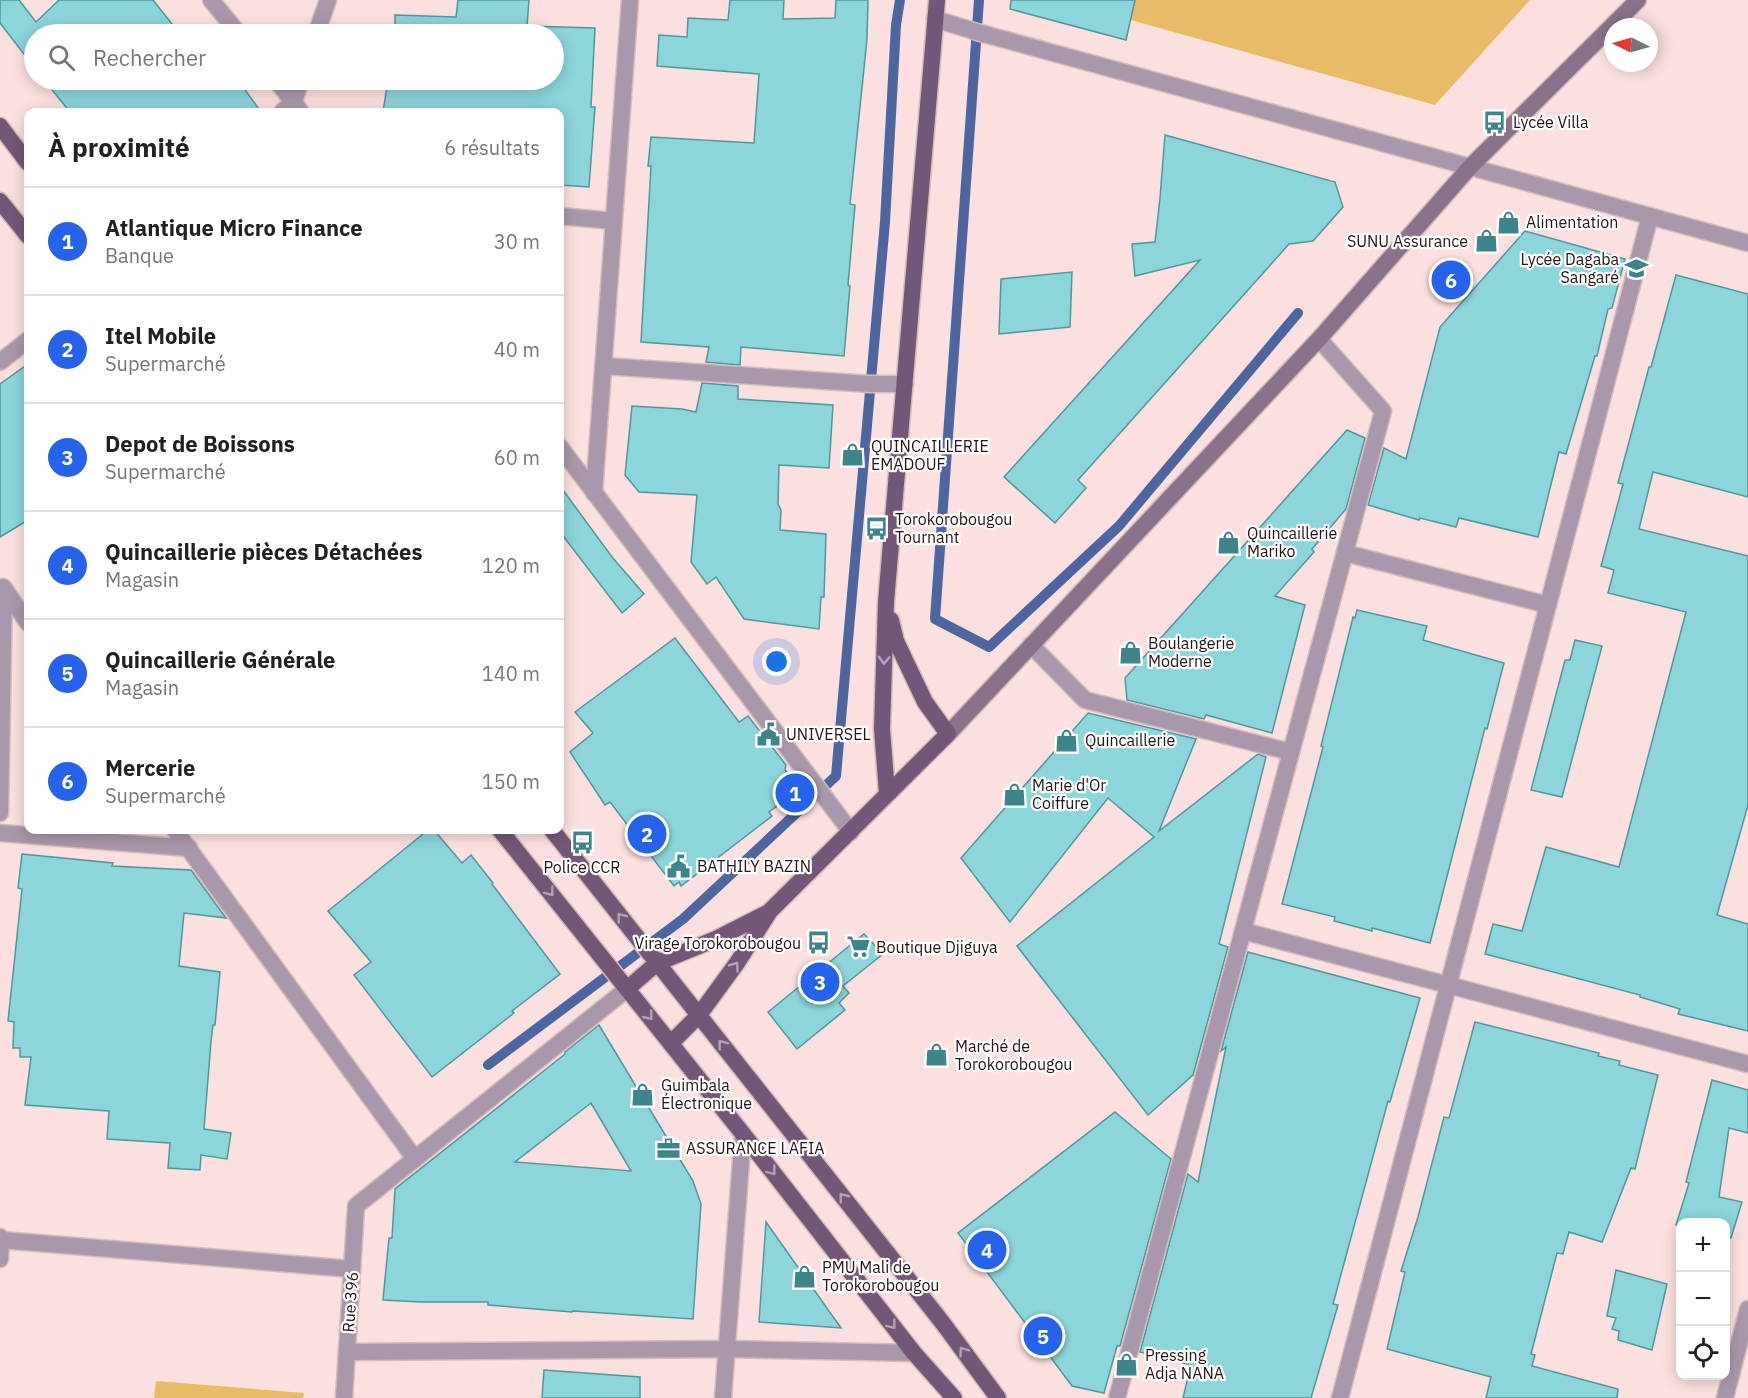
<!DOCTYPE html>
<html lang="fr">
<meta charset="utf-8">
<style>
:root{--surface:#fff;--page:#f2f2f2;--text:#202124;--muted:#757577;--line:#e0e0e0;--accent:#2563eb}
body{margin:0;font-family:"IBM Plex Sans",sans-serif;background:var(--page);color:var(--text)}
.controls{position:absolute;right:18px;bottom:18px;display:grid;overflow:hidden;border-radius:12px;box-shadow:0 3px 15px #0003}
.controls button{width:54px;height:54px;display:grid;place-items:center;padding:0;border:0;border-bottom:2px solid var(--line);background:var(--surface);color:var(--text);font:30px sans-serif}
.compass{position:absolute;left:1604px;top:18px;width:54px;height:54px;border-radius:50%;background:var(--surface);box-shadow:0 3px 15px #0003;rotate:275deg}
.you{position:absolute;left:777px;top:662px;width:21px;height:21px;margin:-15px;border:4px solid #fff;border-radius:50%;background:#1a73e8;box-shadow:0 0 0 9px #1a73e833}
.badge{display:grid;place-items:center;width:39px;height:39px;border-radius:50%;background:var(--accent);color:#fff;font-size:20px;font-weight:700}
.pin{position:absolute;translate:-50% -50%;border:3px solid #fff;box-shadow:0 2px 6px #0006}
.list{margin:0;padding:0;list-style:none}
h2{display:flex;justify-content:space-between;align-items:center;height:78px;margin:0;padding:0 24px;font-size:26px}
h2 small{font-size:20px;font-weight:400;color:var(--muted)}
.list li{display:grid;grid-template-columns:39px 1fr auto;gap:18px;align-items:center;box-sizing:border-box;height:108px;padding:0 24px;border-top:2px solid var(--line)}
.list b{display:block;font-size:22px;white-space:nowrap}
.list p{margin:0;font-size:20px;white-space:nowrap;color:var(--muted)}
.list em{font-size:20px;font-style:normal;color:var(--muted)}
.icon{flex:none;width:33px;height:33px;fill:none;stroke:currentColor;stroke-width:2;stroke-linecap:round;stroke-linejoin:round}
.map{position:relative;flex:none;width:1748px;height:1398px;overflow:hidden}
.search{position:absolute;background:var(--surface);box-shadow:0 3px 15px #0003;left:24px;top:24px;width:540px;height:66px;display:flex;align-items:center;gap:15px;box-sizing:border-box;padding:0 21px;border-radius:33px;color:var(--muted);font-size:22px}
.panel{position:absolute;background:var(--surface);box-shadow:0 3px 15px #0003;left:24px;top:108px;width:540px;height:726px;border-radius:12px}
.map>svg:first-child{display:block}
.green{fill:#e8bc66}
.lines{fill:none;stroke-linecap:round;stroke-linejoin:round}
.stream{stroke:#4e66a0;stroke-width:10}
.building{fill:#8cd5db;stroke:#4f979d;stroke-width:1.5;fill-rule:evenodd}
.minor-casing{stroke:#d5bbba;stroke-width:19}
.secondary-casing{stroke:#d5bbba;stroke-width:19}
.primary-casing{stroke:#d5bbba;stroke-width:19}
.minor{stroke:#a998ab;stroke-width:16}
.secondary{stroke:#8a728d;stroke-width:16}
.primary{stroke:#745778;stroke-width:16}
.oneway{stroke:#b3a3b5}
.labels{text-anchor:middle;dominant-baseline:central;stroke-width:4.5;stroke-linejoin:round;paint-order:stroke}
.poi-label{font-size:16px;fill:#281212;stroke:#fff;text-anchor:start}
.street-label{font-size:16px;fill:#281212;stroke:#fff}
</style>
<div class="map">
<svg width="1748" height="1398" viewBox="0 0 1748 1398">
<rect width="100%" height="100%" fill="#fbe0df"/>
<g class="green">
<path d="M1059,0H1530L1435,105Z"/>
<path d="M156,1381L304,1393L303,1398H154Z"/>
</g>
<g class="lines">
<g class="stream">
<path d="M979,0L935,619L989,647L1119,526L1298,313"/>
<path d="M488,1065L683,919L836,776L885,222L896,25L900,0"/>
</g>
</g>
<g class="building">
<path d="M0,0H19L36,22L59,0H153L180,34H34V67L0,23Z"/>
<path d="M458,0H529L527,26L595,28L591,107H595L589,187L560,185V112H383L388,80H554V34H395V15L456,17Z"/>
<path d="M730,0H784L783,19L835,18L836,0H868L867,39L850,204L855,205L848,285L850,286L844,356L741,347L740,365L706,362L709,347L641,342L651,166H648L651,137L754,143L759,74L657,66L659,35L687,37L688,18L728,20Z"/>
<path d="M1011,0H1135L1126,40L1010,9Z"/>
<path d="M44,80H238L261,112H70Z"/>
<path d="M1165,135L1335,182L1343,207L1313,241L1289,244L1078,480L1086,488L1055,523L1004,477L1200,260L1135,276L1132,244L1155,242L1160,198Z"/>
<path d="M1525,231L1625,259L1612,308L1608,309L1597,356H1595L1566,454L1559,452L1538,537L1459,518L1456,527L1420,518L1419,520L1368,505L1384,448L1406,459L1440,327Z"/>
<path d="M1072,272L1070,327L999,334L1001,279Z"/>
<path d="M1676,275L1748,294V497L1653,472L1639,529L1748,556V805L1717,915L1748,924V1031L1678,1014L1680,1009L1640,997V995L1485,954L1493,924L1522,931L1546,847L1619,867L1686,612L1608,593L1614,570L1601,566L1623,484L1618,483L1649,367H1651Z"/>
<path d="M28,364V520L0,537V384Z"/>
<path d="M702,383L738,386V399L833,405L829,468L779,465L778,504L781,510L780,530L826,534L824,597H821L819,629L744,619L716,577L707,584L691,562L697,495L639,492L625,475L632,406L682,409L696,412Z"/>
<path d="M1347,430L1365,438L1346,509L1312,549L1314,552L1275,596L1305,605L1272,733L1206,715L1204,719L1127,700L1125,678Z"/>
<path d="M560,486L612,557L644,594L622,613L560,532Z"/>
<path d="M1357,610L1427,626L1423,640L1504,663L1487,729L1485,728L1430,943L1372,928V931L1334,921L1335,917L1282,904L1323,747L1321,746L1353,617L1355,618Z"/>
<path d="M675,638L739,722L748,716L786,765L785,770L800,789L769,812L772,816L681,886L679,882L674,886L610,802L605,805L570,752L593,733L575,712Z"/>
<path d="M1575,640L1602,646L1562,797L1531,790L1565,660H1570Z"/>
<path d="M1088,713L1196,739L1159,831L1258,754L1266,757L1219,944L1228,947L1193,1075L1148,1115L1017,946L1154,837L1108,798L1010,922L961,858Z"/>
<path d="M428,830H434L462,863L471,855L493,883L492,884L560,974L512,1011L514,1013L432,1077L354,975L371,962L328,911Z"/>
<path d="M22,854L113,863L112,866L191,870L226,918L184,913L179,966L220,972L215,1025H213L211,1041L204,1129L231,1133L227,1159L201,1155L200,1170L168,1168L170,1143L107,1139L109,1111L25,1105L31,1057H20V1048H13L14,1022L8,1021L22,889L18,888Z"/>
<path d="M864,934L883,954L843,986L849,993L839,1003L845,1010L797,1049L768,1012Z"/>
<path d="M1248,952L1420,998L1390,1102L1388,1101L1333,1304L1338,1305L1311,1398H1183L1191,1365L1140,1352L1188,1174L1198,1182L1226,1047L1221,1051Z"/>
<path d="M1475,1022L1599,1053L1598,1056L1620,1061L1619,1065L1658,1075L1635,1169L1631,1168L1602,1242L1569,1232L1563,1254L1557,1253L1531,1354L1535,1355L1532,1366L1618,1389L1617,1398H1486L1491,1377L1387,1349L1405,1272L1401,1271L1418,1217L1444,1117L1449,1118Z"/>
<path d="M599,1025L693,1181L701,1204L693,1319L573,1311L572,1312L488,1305V1302H420L383,1300L389,1238H392L395,1189L565,1054V1052ZM591,1103L631,1171L515,1162Z"/>
<path d="M1712,1080L1748,1090V1133L1729,1128L1719,1197L1742,1202L1731,1238L1725,1237V1222H1680V1226L1676,1225L1689,1183L1686,1182Z"/>
<path d="M1115,1112L1171,1159L1120,1346H1117L1104,1393L1072,1386L958,1233Z"/>
<path d="M766,1222L841,1328L759,1322Z"/>
<path d="M1616,1270L1667,1284L1652,1350L1618,1340L1619,1331L1612,1329L1616,1318L1607,1316Z"/>
<path d="M544,1370L640,1377V1398H542Z"/>
</g>
<g class="lines">
<defs>
<g id="minor">
<path d="M211,0L239,34"/>
<path d="M935,19L977,32L1748,243"/>
<path d="M316,34L328,0"/>
<path d="M276,80L301,112"/>
<path d="M282,112L294,101L301,80"/>
<path d="M560,216L613,221"/>
<path d="M0,362L28,340"/>
<path d="M604,366L870,384H905"/>
<path d="M560,447L851,832"/>
<path d="M594,493L630,0"/>
<path d="M1345,553L1548,605"/>
<path d="M3,587L28,623"/>
<path d="M1031,645L1085,700L1291,752"/>
<path d="M0,813L4,588"/>
<path d="M175,830L415,1159"/>
<path d="M0,833L189,848"/>
<path d="M1243,931L1748,1064"/>
<path d="M0,1237L1,1240L0,1259"/>
<path d="M1,1240L352,1269"/>
<path d="M347,1352L727,1349L914,1353"/>
<path d="M344,1398L356,1206L627,989"/>
<path d="M723,1398L743,1134"/>
<path d="M1117,1398L1383,411L1319,339"/>
<path d="M1340,1398L1650,216"/>
<path d="M1725,1398L1748,1309"/>
</g>
<path id="secondary" d="M948,734L1319,339L1470,167L1638,0"/>
<g id="primary">
<path d="M0,126L28,163"/>
<path d="M0,201L28,236"/>
<path d="M887,793L882,729L886,602L937,0"/>
<path d="M500,830L743,1134L914,1353L954,1398"/>
<path d="M552,830L942,1322L998,1398"/>
<path d="M627,989L657,963L716,939L769,912"/>
<path d="M671,1043L699,1015L737,963L770,911L948,734L925,702L896,641L891,620"/>
</g>
</defs>
<use href="#minor" class="minor-casing"/>
<use href="#secondary" class="secondary-casing"/>
<use href="#primary" class="primary-casing"/>
<use href="#minor" class="minor"/>
<use href="#secondary" class="secondary"/>
<use href="#primary" class="primary"/>
</g>
<defs><path id="oneway-chevron" d="M-2-3.5L2.5 0L-2 3.5" fill="none" stroke-width="1.6" stroke-linecap="round" stroke-linejoin="round" transform="scale(1.5)"/></defs>
<g class="oneway">
<use href="#oneway-chevron" transform="translate(884 660) rotate(92)"/>
<use href="#oneway-chevron" transform="translate(550 892) rotate(52)"/>
<use href="#oneway-chevron" transform="translate(621 917) rotate(-128)"/>
<use href="#oneway-chevron" transform="translate(735 966) rotate(-55)"/>
<use href="#oneway-chevron" transform="translate(649 1016) rotate(51)"/>
<use href="#oneway-chevron" transform="translate(722 1044) rotate(-128)"/>
<use href="#oneway-chevron" transform="translate(772 1171) rotate(52)"/>
<use href="#oneway-chevron" transform="translate(843 1197) rotate(-128)"/>
<use href="#oneway-chevron" transform="translate(892 1325) rotate(52)"/>
<use href="#oneway-chevron" transform="translate(963 1351) rotate(-126)"/>
</g>
<defs>
<symbol id="bus-bare" viewBox="-9 -9 18 18"><path d="M-5-6H5V4H4V6H2V4H-2V6H-4V4H-5ZM-3.5-4V0h7V-4ZM-3.5 1.2v1.5H-2V1.2ZM2 1.2v1.5H3.5V1.2Z" fill="#3d858b" stroke="#fff" stroke-width="2.5" paint-order="stroke"/></symbol>
<symbol id="shop-bare" viewBox="-9 -9 18 18"><path d="M-5-2.5h2.3a2.7 3.5 0 0 1 5.4 0H5L5.5 6h-11ZM-1.5-2.5h3a1.5 2.3 0 0 0-3 0Z" fill="#3d858b" stroke="#fff" stroke-width="2.5" paint-order="stroke"/></symbol>
<symbol id="school-bare" viewBox="-9 -9 18 18"><path d="M0-5L7-2L0 1L-7-2ZM-4 1L0 2.5L4 1V4Q0 6-4 4Z" fill="#3d858b" stroke="#fff" stroke-width="2.5" paint-order="stroke"/></symbol>
<symbol id="civic-bare" viewBox="-9 -9 18 18"><path d="M-.6-6.5H3V-4.5H.6V-3L4-1V1h2V6H-6V1h2V-1L-.6-3ZM-1.2 2.5V6h2.4V2.5Z" fill="#3d858b" stroke="#fff" stroke-width="2.5" paint-order="stroke"/></symbol>
<symbol id="supermarket-bare" viewBox="-9 -9 18 18"><path d="M-6-5.5h2.5l.6 2H6L4.5 2H-2.5L-4.4-4H-6ZM-1.5 3.2a1.3 1.3 0 1 0 .1 0ZM3 3.2a1.3 1.3 0 1 0 .1 0Z" fill="#3d858b" stroke="#fff" stroke-width="2.5" paint-order="stroke"/></symbol>
<symbol id="office-bare" viewBox="-9 -9 18 18"><path d="M-6-3h4V-5.5h4V-3h4V5H-6ZM-1-4.5V-3h2v-1.5ZM-6 0V1H6V0Z" fill="#3d858b" stroke="#fff" stroke-width="2.5" paint-order="stroke"/></symbol>
</defs>
<g fill-rule="evenodd">
<use href="#bus-bare" x="1478" y="106" width="33" height="33"/>
<use href="#shop-bare" x="1492" y="206" width="33" height="33"/>
<use href="#shop-bare" x="1470" y="224" width="33" height="33"/>
<use href="#school-bare" x="1620" y="252" width="33" height="33"/>
<use href="#shop-bare" x="836" y="438" width="33" height="33"/>
<use href="#bus-bare" x="860" y="512" width="33" height="33"/>
<use href="#shop-bare" x="1212" y="526" width="33" height="33"/>
<use href="#shop-bare" x="1114" y="636" width="33" height="33"/>
<use href="#civic-bare" x="752" y="718" width="33" height="33"/>
<use href="#shop-bare" x="1050" y="724" width="33" height="33"/>
<use href="#shop-bare" x="998" y="778" width="33" height="33"/>
<use href="#bus-bare" x="566" y="826" width="33" height="33"/>
<use href="#civic-bare" x="662" y="850" width="33" height="33"/>
<use href="#bus-bare" x="802" y="926" width="33" height="33"/>
<use href="#supermarket-bare" x="842" y="930" width="33" height="33"/>
<use href="#shop-bare" x="920" y="1038" width="33" height="33"/>
<use href="#shop-bare" x="626" y="1078" width="33" height="33"/>
<use href="#office-bare" x="652" y="1132" width="33" height="33"/>
<use href="#shop-bare" x="788" y="1260" width="33" height="33"/>
<use href="#shop-bare" x="1110" y="1348" width="33" height="33"/>
</g>
<g class="labels">
<g class="poi-label">
<text x="1513" y="122">Lycée Villa</text>
<text x="1526" y="222">Alimentation</text>
<text x="1468" y="241" text-anchor="end">SUNU Assurance</text>
<text x="1619" y="259" text-anchor="end">Lycée Dagaba<tspan x="1619" dy="18">Sangaré</tspan></text>
<text x="871" y="446">QUINCAILLERIE<tspan x="871" dy="18">EMADOUF</tspan></text>
<text x="895" y="519">Torokorobougou<tspan x="895" dy="18">Tournant</tspan></text>
<text x="1247" y="533">Quincaillerie<tspan x="1247" dy="18">Mariko</tspan></text>
<text x="1148" y="643">Boulangerie<tspan x="1148" dy="18">Moderne</tspan></text>
<text x="786" y="734">UNIVERSEL</text>
<text x="1085" y="740">Quincaillerie</text>
<text x="1032" y="785">Marie d'Or<tspan x="1032" dy="18">Coiffure</tspan></text>
<text x="697" y="866">BATHILY BAZIN</text>
<text x="582" y="867" text-anchor="middle">Police CCR</text>
<text x="801" y="943" text-anchor="end">Virage Torokorobougou</text>
<text x="876" y="947">Boutique Djiguya</text>
<text x="955" y="1046">Marché de<tspan x="955" dy="18">Torokorobougou</tspan></text>
<text x="661" y="1085">Guimbala<tspan x="661" dy="18">Électronique</tspan></text>
<text x="686" y="1148">ASSURANCE LAFIA</text>
<text x="822" y="1267">PMU Mali de<tspan x="822" dy="18">Torokorobougou</tspan></text>
<text x="1145" y="1355">Pressing<tspan x="1145" dy="18">Adja NANA</tspan></text>
</g>
<g class="street-label">
<text transform="translate(350 1302) rotate(-86)">Rue 396</text>
</g>
</g>
</svg>
<div class="controls">
<button>+</button>
<button>−</button>
<button><svg class="icon" aria-label="locate" viewBox="0 0 24 24"><circle cx="12" cy="12" r="6"/><path d="M12 2v4M12 18v4M2 12h4M18 12h4"/></svg></button>
</div>
<svg class="compass" viewBox="-18 -18 36 36"><path d="M0-13l5 13h-10z" fill="#e53935"/><path d="M0 13l5-13h-10z" fill="#757577"/></svg>
<div class="you"></div>
<div class="pin badge" style="left:795px;top:793px">1</div>
<div class="pin badge" style="left:647px;top:834px">2</div>
<div class="pin badge" style="left:820px;top:982px">3</div>
<div class="pin badge" style="left:987px;top:1250px">4</div>
<div class="pin badge" style="left:1043px;top:1336px">5</div>
<div class="pin badge" style="left:1451px;top:280px">6</div>
<div class="search"><svg class="icon" aria-label="search" viewBox="0 0 24 24"><circle cx="10" cy="10" r="6"/><path d="M15 15l6 6"/></svg>Rechercher</div>
<section class="panel">
<h2>À proximité<small>6 résultats</small></h2>
<ul class="list">
<li><span class="badge">1</span><div><b>Atlantique Micro Finance</b><p>Banque</p></div><em>30 m</em></li>
<li><span class="badge">2</span><div><b>Itel Mobile</b><p>Supermarché</p></div><em>40 m</em></li>
<li><span class="badge">3</span><div><b>Depot de Boissons</b><p>Supermarché</p></div><em>60 m</em></li>
<li><span class="badge">4</span><div><b>Quincaillerie pièces Détachées</b><p>Magasin</p></div><em>120 m</em></li>
<li><span class="badge">5</span><div><b>Quincaillerie Générale</b><p>Magasin</p></div><em>140 m</em></li>
<li><span class="badge">6</span><div><b>Mercerie</b><p>Supermarché</p></div><em>150 m</em></li>
</ul>
</section>
</div>
